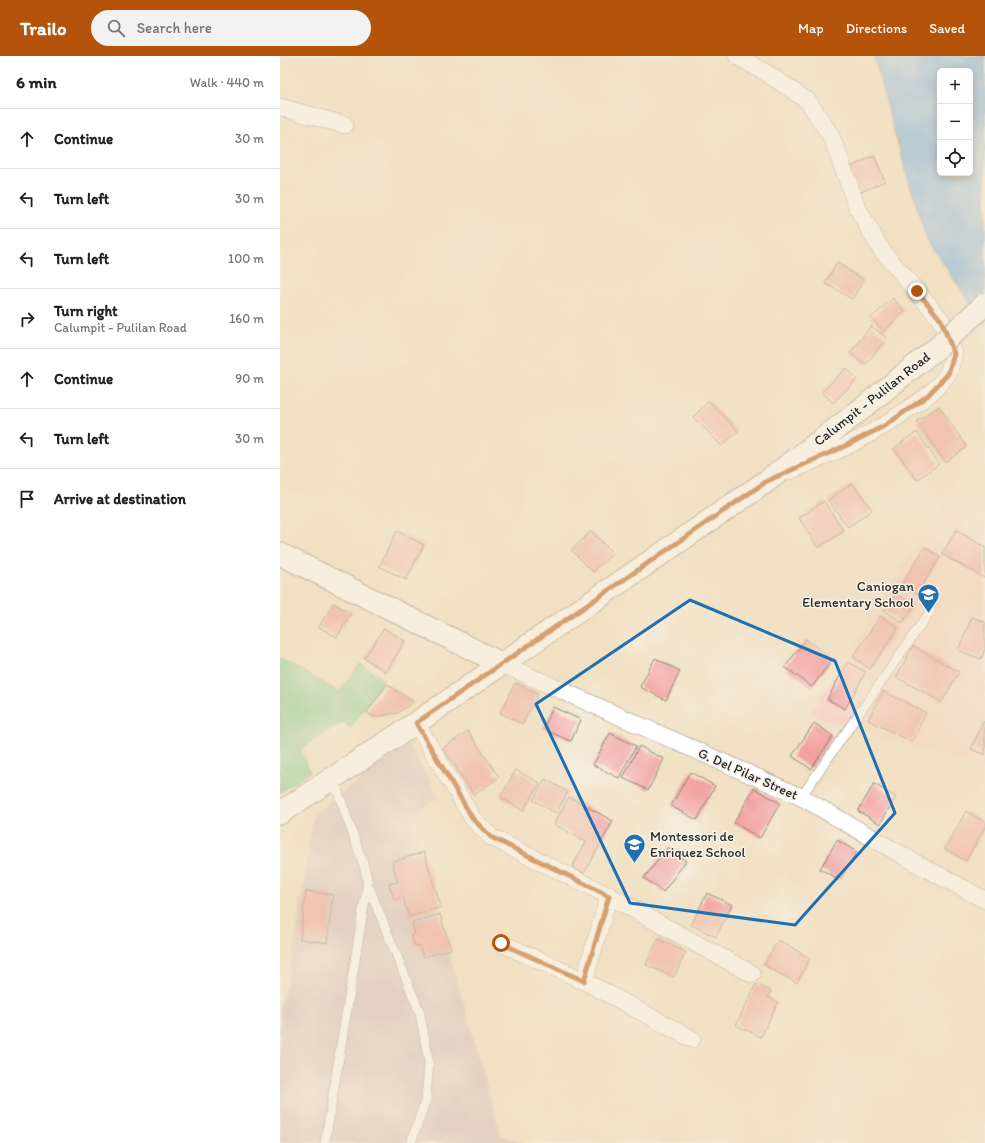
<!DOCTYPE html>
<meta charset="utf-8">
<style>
:root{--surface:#fff;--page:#f2f2f2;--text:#222;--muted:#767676;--line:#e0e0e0;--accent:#b45309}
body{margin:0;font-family:Itim,sans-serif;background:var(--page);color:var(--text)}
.controls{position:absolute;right:12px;top:12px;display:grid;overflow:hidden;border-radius:6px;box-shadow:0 2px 10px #0003}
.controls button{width:36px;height:36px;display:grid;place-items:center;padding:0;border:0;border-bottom:1px solid var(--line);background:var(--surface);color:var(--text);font:20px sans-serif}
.stop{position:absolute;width:12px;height:12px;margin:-9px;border:3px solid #b45309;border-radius:50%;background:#fff}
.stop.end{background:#b45309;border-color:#fff;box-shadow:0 1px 4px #0008}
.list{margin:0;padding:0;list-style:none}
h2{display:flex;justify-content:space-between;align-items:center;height:52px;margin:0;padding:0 16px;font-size:17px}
h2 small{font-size:13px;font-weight:400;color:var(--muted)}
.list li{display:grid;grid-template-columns:26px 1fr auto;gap:12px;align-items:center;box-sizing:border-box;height:60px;padding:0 16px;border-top:1px solid var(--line)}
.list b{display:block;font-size:15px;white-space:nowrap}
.list p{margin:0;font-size:13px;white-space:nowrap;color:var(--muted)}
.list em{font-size:13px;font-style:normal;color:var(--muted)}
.icon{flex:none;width:22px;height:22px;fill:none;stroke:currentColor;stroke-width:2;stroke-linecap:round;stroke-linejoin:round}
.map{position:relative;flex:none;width:705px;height:1087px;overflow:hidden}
header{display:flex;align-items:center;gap:24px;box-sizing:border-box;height:56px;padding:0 20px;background:var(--accent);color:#fff}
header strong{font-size:19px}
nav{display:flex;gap:22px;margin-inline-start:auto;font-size:14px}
.search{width:280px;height:36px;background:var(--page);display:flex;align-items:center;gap:10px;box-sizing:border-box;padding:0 14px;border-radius:22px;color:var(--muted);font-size:15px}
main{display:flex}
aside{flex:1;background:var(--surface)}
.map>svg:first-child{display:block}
.built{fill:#f6d2c4}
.industrial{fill:#d1bfbe}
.green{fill:#6fc88e;stroke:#4d7a5c}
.water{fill:#76b1e7;stroke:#506e89;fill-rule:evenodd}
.building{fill:#f2a1a0}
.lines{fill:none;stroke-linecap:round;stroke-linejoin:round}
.service-casing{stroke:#8e8677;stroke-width:10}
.minor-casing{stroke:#8e8677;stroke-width:18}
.tertiary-casing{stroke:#8e8677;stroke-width:24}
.primary-casing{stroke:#8e8677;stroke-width:24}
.service{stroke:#fff;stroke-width:9}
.minor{stroke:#fff;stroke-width:17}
.tertiary{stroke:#fff;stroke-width:22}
.primary{stroke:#fff;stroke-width:22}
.primary-bridge-casing{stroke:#8e8677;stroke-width:24;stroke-linecap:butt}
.primary-bridge{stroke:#fff;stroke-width:22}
.route{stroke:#b45309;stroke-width:5}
.marked{fill:none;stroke:#1f6fb2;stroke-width:3;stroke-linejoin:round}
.labels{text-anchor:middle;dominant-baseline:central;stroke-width:3;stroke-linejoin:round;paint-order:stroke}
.street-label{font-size:14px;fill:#2b2b2b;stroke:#f7f3e8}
.poi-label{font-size:14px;fill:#2b2b2b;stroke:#f7f3e8;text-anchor:end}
</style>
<header>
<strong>Trailo</strong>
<div class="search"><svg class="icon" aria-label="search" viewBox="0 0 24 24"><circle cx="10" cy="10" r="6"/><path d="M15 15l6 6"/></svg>Search here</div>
<nav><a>Map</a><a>Directions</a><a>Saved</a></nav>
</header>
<main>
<aside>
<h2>6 min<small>Walk · 440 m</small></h2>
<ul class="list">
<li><svg class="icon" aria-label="ahead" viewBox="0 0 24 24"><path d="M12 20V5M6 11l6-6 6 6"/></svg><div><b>Continue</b></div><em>30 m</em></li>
<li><svg class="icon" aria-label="left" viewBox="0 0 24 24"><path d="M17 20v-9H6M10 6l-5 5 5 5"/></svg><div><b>Turn left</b></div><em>30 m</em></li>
<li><svg class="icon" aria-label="left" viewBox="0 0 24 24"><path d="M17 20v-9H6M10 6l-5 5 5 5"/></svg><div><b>Turn left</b></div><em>100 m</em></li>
<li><svg class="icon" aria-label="right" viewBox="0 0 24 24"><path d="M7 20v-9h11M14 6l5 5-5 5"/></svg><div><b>Turn right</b><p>Calumpit - Pulilan Road</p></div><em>160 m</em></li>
<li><svg class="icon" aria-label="ahead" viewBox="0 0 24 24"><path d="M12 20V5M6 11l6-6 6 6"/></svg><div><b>Continue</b></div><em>90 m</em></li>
<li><svg class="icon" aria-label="left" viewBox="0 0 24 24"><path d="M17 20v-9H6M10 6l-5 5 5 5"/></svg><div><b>Turn left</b></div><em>30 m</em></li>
<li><svg class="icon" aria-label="arrive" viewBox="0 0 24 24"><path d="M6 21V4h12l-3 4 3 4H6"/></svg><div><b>Arrive at destination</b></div></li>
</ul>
</aside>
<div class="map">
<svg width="705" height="1087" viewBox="0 0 705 1087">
<rect width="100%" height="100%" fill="#f7f3e8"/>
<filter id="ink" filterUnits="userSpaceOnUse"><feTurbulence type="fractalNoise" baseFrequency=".025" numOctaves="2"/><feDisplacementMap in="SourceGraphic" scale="8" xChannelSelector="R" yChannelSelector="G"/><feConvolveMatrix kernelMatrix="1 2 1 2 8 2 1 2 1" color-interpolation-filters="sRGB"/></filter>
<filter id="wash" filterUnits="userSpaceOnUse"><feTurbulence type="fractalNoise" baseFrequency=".012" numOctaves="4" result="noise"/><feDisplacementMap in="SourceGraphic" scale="16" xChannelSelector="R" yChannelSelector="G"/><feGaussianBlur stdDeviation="0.9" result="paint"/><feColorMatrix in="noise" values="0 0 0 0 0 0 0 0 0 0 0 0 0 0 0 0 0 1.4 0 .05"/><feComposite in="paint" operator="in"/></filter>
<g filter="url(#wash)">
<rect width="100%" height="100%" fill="#f1e0c3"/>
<path class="built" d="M664,446L705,467V715L669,702L530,658Z"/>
<path class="industrial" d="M128,688L159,741L130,759L221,1079L244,1087H0V954L13,898L34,757Z"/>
<path class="green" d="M0,602L59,636L80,608L104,623L70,673L64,666L20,693L30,716L0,736Z"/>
<path class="water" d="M594,0H705V268L647,184L614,75ZM660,15H690V117H660Z"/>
<g id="blocks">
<g class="building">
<path d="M594,100L605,125L579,137L568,112Z"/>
<path d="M557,207L584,224L572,243L545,227Z"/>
<path d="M613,242L625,255L604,275L591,262Z"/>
<path d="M591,270L607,282L585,309L570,297Z"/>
<path d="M566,312L577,323L553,347L542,336Z"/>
<path d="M429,345L458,375L442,390L413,361Z"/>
<path d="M659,350L687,391L665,406L637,365Z"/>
<path d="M637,376L659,408L637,424L614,392Z"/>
<path d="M572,427L592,454L568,471L548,444Z"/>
<path d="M544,445L564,475L538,492L519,462Z"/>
<path d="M676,474L705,491V519L704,522L662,498Z"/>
<path d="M117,475L144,489L126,524L99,510Z"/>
<path d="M311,475L333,497L313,516L291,494Z"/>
<path d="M645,491L660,501L637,538L622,528Z"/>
<path d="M616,537L634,550L622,567L604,554Z"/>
<path d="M53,547L71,557L57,581L39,571Z"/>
<path d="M600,560L618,572L590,613L573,601Z"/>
<path d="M692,561L705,566V593L701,603L678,594Z"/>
<path d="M104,572L125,585L106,616L84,602Z"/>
<path d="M526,583L552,604L532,631L505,611Z"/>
<path d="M633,590L679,616L662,646L616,621Z"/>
<path d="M375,602L400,615L386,644L360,631Z"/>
<path d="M568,606L586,616L565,653L547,643Z"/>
<path d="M235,627L258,638L243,668L220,657Z"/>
<path d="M107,628L133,646L118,657L93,661L87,656Z"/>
<path d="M603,635L646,657L632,686L588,664Z"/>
<path d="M273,651L301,664L291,685L263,673Z"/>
<path d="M704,665L705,666V699L691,693Z"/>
<path d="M534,667L553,680L531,713L512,700Z"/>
<path d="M188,675L219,721L194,739L163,692Z"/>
<path d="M330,677L356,690L339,722L313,709Z"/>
<path d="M359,690L384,703L368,734L343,722Z"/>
<path d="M236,714L260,727L243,755L220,741Z"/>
<path d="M410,716L435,730L417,764L391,750Z"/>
<path d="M265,723L288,736L276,757L253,744Z"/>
<path d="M594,728L616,741L600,768L578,755Z"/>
<path d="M474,732L500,747L480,782L454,767Z"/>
<path d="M289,741L333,765L304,817L292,811L306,786L274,768Z"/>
<path d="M686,755L705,766V771L686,805L665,793Z"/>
<path d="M557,784L577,796L560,824L540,813Z"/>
<path d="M388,791L406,805L383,836L364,822Z"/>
<path d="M144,796L161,851L129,861L123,841L114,844L109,828L118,826L112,806Z"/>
<path d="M26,835L53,839L47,887L20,883Z"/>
<path d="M427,837L452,849L436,881L411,869Z"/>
<path d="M160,858L171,893L143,901L139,889L135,890L131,879L135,878L132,867Z"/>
<path d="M378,883L406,896L394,921L366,909Z"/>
<path d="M498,884L530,902L517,927L484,909Z"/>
<path d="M476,928L491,935L488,941L498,946L481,981L456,969Z"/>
</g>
</g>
</g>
<g filter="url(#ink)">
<use href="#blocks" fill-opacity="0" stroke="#8e8677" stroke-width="1"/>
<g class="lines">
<defs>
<g id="service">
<path d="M53,722L85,813L88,829L140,957L149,1007L146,1043L131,1087"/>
<path d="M521,741L651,554"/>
<path d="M45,1087L87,831"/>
</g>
<g id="minor">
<path d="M457,0L488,18L528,45L551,80L578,153L600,192L661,264L674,298L668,318L657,331L647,340L605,369L565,391L510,415"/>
<path d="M0,51L65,69"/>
<path d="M222,608L521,741L634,806L705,844"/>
<path d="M136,667L193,763L211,781L329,840L472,918"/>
<path d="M221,887L304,925L412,983"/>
<path d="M304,925L329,840"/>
</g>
<path id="tertiary" d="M0,498L222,608"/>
<path id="primary" d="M0,757L136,667L487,425L574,359L657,292"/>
</defs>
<use href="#service" class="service-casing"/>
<use href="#minor" class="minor-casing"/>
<use href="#tertiary" class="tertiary-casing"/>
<use href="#primary" class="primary-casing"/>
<use href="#service" class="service"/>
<use href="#minor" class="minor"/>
<use href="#tertiary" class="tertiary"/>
<use href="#primary" class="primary"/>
<defs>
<path id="primary-bridge" d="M657,292L705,248"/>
</defs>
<use href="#primary-bridge" class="primary-bridge-casing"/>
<use href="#primary-bridge" class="primary-bridge"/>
</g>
</g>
<g class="lines" filter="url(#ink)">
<path class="route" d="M221,887L304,925L329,840L211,781L193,763L136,667L487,425L565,390L606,369L647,340L668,318L674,298L661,264L637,235"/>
</g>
<path d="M0 0H705V1087H0ZM410,544L555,605L615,757L515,869L350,847L256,648Z" fill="#f1e0c3" fill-opacity=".55" fill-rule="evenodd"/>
<path class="marked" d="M410,544L555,605L615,757L515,869L350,847L256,648Z"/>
<defs>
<symbol id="school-pin" viewBox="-11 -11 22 30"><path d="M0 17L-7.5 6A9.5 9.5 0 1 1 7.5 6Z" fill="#1f6fb2" stroke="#f7f3e8"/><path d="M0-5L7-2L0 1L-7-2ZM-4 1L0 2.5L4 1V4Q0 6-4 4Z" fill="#fff"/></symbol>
</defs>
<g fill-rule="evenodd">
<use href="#school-pin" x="636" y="526" width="25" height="34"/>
<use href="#school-pin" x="342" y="776" width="25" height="34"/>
</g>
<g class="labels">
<g class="street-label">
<text transform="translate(592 343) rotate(-38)">Calumpit - Pulilan Road</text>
<text transform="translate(468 718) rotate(24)">G. Del Pilar Street</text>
</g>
<g class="poi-label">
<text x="634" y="530">Caniogan<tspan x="634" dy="16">Elementary School</tspan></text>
<text x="370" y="780" text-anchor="start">Montessori de<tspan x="370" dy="16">Enriquez School</tspan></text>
</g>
</g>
</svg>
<div class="controls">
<button>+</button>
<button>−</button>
<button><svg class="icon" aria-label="locate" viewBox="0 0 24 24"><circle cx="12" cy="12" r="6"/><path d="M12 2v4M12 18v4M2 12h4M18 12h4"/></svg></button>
</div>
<div class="stop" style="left:221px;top:887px"></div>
<div class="stop end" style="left:637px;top:235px"></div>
</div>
</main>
